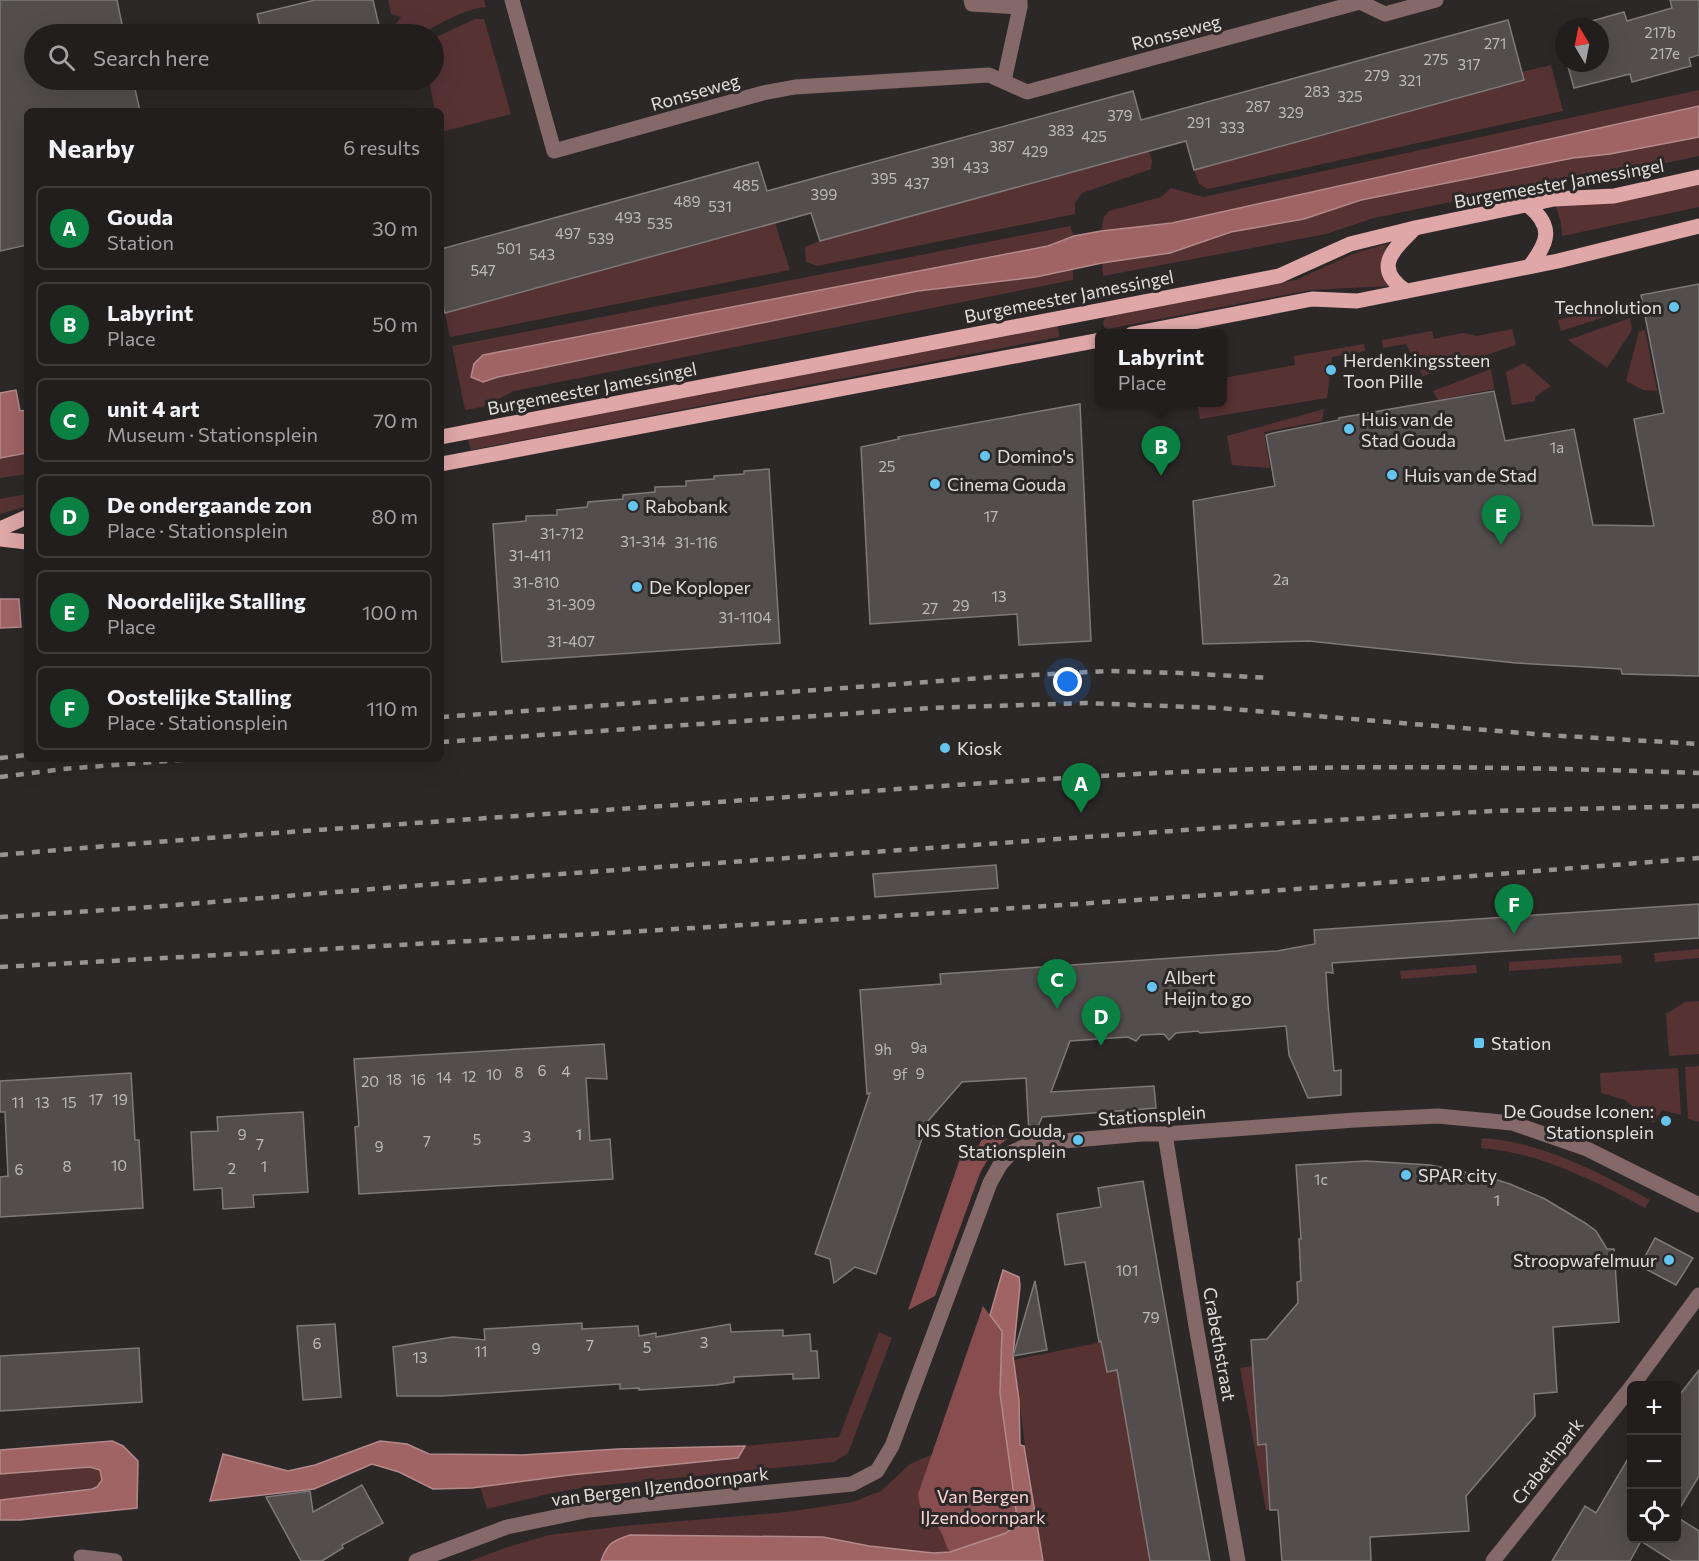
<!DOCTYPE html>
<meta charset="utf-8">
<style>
:root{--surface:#221e1e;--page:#2e2b2b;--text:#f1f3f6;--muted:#a2a2a4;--line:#3f3c3c;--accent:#0b8043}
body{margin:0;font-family:Commissioner,sans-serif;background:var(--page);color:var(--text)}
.controls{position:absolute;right:18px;bottom:18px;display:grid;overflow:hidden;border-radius:9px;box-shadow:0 6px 24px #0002}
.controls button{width:54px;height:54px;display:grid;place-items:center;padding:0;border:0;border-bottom:2px solid var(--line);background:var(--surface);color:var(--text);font:30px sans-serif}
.compass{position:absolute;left:1555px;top:18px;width:54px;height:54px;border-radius:50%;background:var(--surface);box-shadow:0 6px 24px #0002;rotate:350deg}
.you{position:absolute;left:1068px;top:682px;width:21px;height:21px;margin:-15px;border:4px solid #fff;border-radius:50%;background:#1a73e8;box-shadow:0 0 0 9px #1a73e833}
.badge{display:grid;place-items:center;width:39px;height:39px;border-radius:50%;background:var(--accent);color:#fff;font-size:20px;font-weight:700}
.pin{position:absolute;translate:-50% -50px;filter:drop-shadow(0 2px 3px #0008)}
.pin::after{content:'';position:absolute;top:32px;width:21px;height:18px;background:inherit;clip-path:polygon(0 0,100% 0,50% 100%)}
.popup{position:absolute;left:1095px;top:329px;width:132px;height:78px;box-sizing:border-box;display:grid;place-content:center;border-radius:9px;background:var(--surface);filter:drop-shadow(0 2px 4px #0005);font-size:20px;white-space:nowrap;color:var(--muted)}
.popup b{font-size:22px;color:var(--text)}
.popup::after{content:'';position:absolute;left:50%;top:100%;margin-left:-12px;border:12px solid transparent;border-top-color:var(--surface)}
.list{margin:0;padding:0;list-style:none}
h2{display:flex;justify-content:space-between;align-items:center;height:78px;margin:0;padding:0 24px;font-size:26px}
h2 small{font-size:20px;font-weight:400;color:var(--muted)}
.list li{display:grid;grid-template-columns:39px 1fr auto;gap:18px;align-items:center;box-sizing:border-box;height:84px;margin:0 12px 12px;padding:0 12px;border:2px solid var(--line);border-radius:9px}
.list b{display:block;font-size:22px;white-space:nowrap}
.list p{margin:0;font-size:20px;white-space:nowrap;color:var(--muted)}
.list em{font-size:20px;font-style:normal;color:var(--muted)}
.icon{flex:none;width:33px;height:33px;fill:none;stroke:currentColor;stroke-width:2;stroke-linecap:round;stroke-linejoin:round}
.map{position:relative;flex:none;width:1699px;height:1561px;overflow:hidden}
.search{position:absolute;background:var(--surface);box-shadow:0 6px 24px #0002;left:24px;top:24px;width:420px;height:66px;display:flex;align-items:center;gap:15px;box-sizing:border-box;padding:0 21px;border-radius:33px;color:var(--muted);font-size:22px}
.panel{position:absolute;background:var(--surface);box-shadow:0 6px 24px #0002;left:24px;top:108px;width:420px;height:654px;border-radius:9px}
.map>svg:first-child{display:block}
.green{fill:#563233}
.forest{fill:#874d4f}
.water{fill:#a06465;stroke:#b4898a;stroke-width:1.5}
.building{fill:#534d4d;stroke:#7f7979;stroke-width:1.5}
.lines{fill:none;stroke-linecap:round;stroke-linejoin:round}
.minor{stroke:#846968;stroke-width:15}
.major{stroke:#dfa7a7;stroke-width:15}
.rail{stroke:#989494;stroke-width:4.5;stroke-dasharray:8 8;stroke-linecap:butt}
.poi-dot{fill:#65c5ee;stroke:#2d2828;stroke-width:2}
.labels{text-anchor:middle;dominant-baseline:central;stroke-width:6;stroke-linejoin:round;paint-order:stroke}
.number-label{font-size:15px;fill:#bebaba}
.street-label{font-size:18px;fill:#e2dfdf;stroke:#2d2828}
.poi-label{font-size:18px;fill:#e2dfdf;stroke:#2d2828;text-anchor:start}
.park-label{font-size:18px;fill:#f9d2d2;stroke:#2d2828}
</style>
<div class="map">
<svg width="1699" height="1561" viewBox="0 0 1699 1561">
<rect width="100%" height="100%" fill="#2d2828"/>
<g class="green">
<path d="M388,0H484L486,7C462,9 441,24 420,34H417L415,28L400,31L396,28V24L401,17L391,14Z"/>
<path d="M475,19H484L511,114L441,132V111H435L429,80H434V38Z"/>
<path d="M1551,65L1563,111L1208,189L1199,184L1194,170L1523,80L1522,72Z"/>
<path d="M1699,90V106L1172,223L1101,231L1104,217L1109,211L1161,197L1171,188L1203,197Z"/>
<path d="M1699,137V156L1623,172L1584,174L1560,179L1374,218L1326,234L1103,276L1102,263L1170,253L1231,232L1304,219L1361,200L1573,158L1610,154Z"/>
<path d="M1149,151L1152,160L1151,169L1082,193L1075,203V214L817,266L806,262L805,247L820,241Z"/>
<path d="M1699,183V207L1562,236L1561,222L1555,204Z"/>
<path d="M775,223L790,270L450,337L445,313Z"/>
<path d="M1070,226L1074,236L1048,246L483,355V382L498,377L918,291L1036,277L1073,270V280L514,391L482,407L465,410L452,346Z"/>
<path d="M1387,244L1382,260L1389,286L1310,290L1108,329L1104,327L1103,322L1106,317L1296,280L1355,253Z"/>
<path d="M1624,304L1626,310L1561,331L1558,320C1580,315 1601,308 1624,304Z"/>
<path d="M1630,318L1632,330L1607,368L1568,340Z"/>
<path d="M1058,326L1059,337L471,450L468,439Z"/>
<path d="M1512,329L1516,345L1423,376L1406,344L1383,348L1382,340L1432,331L1434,339L1462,333L1477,336Z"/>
<path d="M1645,330L1657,391L1643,390L1626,381L1639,331Z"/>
<path d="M1364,344L1365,351L1332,357L1327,398L1200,419L1197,403L1222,402L1223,378L1295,365L1294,356Z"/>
<path d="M1524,363L1551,386L1535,397V401L1512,405L1506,372Z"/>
<path d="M1491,369L1494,389L1438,400L1433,391Z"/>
<path d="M1324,409L1322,421L1264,432L1270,468L1232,465L1227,436Z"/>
<path d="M27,453V474L0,478V458Z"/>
<path d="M27,494V506L0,514V499Z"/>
<path d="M1699,949V958L1655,962L1654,953Z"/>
<path d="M1621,955L1622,963L1509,971V962Z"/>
<path d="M1476,965L1477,973L1401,979L1400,971Z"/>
<path d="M1699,1001V1054L1669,1056L1666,1014L1685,1002Z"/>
<path d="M1699,1066V1122L1688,1119L1685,1067Z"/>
<path d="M1678,1068L1681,1115L1662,1110L1653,1123L1625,1100L1601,1093L1600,1073Z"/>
<path d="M1482,1138C1543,1142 1597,1172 1650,1200L1645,1208C1592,1180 1542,1153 1481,1148Z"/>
<path d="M879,1332L892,1338L848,1453L834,1462L586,1487L548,1494L487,1509L480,1487L570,1475L738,1459L745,1446L839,1437Z"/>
<path d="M1107,1341L1115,1359L1150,1561H470L508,1547L549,1535L624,1526L787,1512L853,1502L881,1491L910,1464L931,1455L1025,1445L1014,1360Z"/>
<path d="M1252,1366L1258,1444H1266L1270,1510H1266L1240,1368Z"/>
<path d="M90,1467L97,1468C104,1473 102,1482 97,1487L0,1500V1474Z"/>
</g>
<g class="forest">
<path d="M998,1125L1007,1139L993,1150L980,1173L935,1296L908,1310L961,1156L979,1145L989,1126Z"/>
<path d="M983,1306L1002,1331L1000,1393L1017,1518L1015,1526L1006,1533L950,1552C945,1545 944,1537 940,1530C928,1512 921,1520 918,1494Z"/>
</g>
<g class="water">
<path d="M1699,106V137L1694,138L1610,154L1573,158L1361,200L1304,219L1231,232L1170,253L1102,263L1036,277L918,291L498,377L483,382L471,377L474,364L483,355L1048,246L1074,236L1101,231L1172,223Z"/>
<path d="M16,390L20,411L27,410V453L0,458V393Z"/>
<path d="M0,599H19L21,627L0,628Z"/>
<path d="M1003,1270L1019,1277L1020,1286L1013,1356L1019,1400L1020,1445L1024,1446L1043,1561H601C608,1542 613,1541 630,1535L823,1537L869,1546L933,1553L950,1552L1006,1533L1015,1526L1017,1518L1000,1393L1002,1331L990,1315Z"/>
<path d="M112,1441L123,1446L138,1461L137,1508L20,1520H0V1500L92,1489L97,1487L102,1480L100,1470L90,1467L0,1474V1450Z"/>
<path d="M380,1441L407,1444L429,1454L522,1455L618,1449L745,1446L738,1458L570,1475L472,1488L433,1489L399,1472L372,1464L314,1489L210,1501L223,1454L288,1471L315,1465Z"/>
</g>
<g class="building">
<path d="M0,0H117L124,34H34V80H133L140,111H27V245L0,251Z"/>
<path d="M315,0H373L381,34H262L257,14Z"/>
<path d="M1670,0H1699V55L1689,58L1691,66L1632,82L1630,74L1574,88L1567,63H1600V27H1582L1581,24L1624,12L1627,21L1672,8Z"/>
<path d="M1508,20L1524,80L1194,170L1186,141L820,241L811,213L445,313L441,300V249L758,162L767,191L1133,91L1141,120Z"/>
<path d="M1699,284V676L1622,674L1621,669L1516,663L1309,641L1203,644L1193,501L1275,486L1266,435L1273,433L1339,420V418L1494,391L1505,441L1574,429L1593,525L1654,526L1634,419L1664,413L1641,295Z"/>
<path d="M1080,404L1091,641L1019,645L1017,614L870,624L861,447L899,439L898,437Z"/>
<path d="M769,469L780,643L502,662L493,524L526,521V516L557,515V510L587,507L588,502L623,499V495L655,492V487L686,486V481L714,479V476L744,474V471Z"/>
<path d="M996,865L998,888L875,897L873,874Z"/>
<path d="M1699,904V938L1332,963L1333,973L1326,972L1328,1004L1334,1071L1341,1070V1095L1308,1098L1289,1055L1286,1026L1200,1033L1198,1031L1176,1033L1169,1040L1164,1034L1141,1035L1136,1041L1128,1037L1070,1041L1051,1092L1154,1086L1156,1108L1042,1117L1035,1134H1029L1026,1078L962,1082L928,1121L876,1274L855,1267L834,1283L830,1259L815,1254L870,1093L867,1094L860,990L941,984L940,974L1277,951L1315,944L1314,930Z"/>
<path d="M604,1044L607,1079L586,1078L590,1141L610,1139L613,1179L359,1194L355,1127L359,1126L354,1059Z"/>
<path d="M131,1073L135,1140H139L143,1208L0,1217V1177L8,1176L5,1112H0V1081Z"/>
<path d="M303,1112L308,1192L253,1195L254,1207L223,1209L222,1188L194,1190L191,1132L218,1131L217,1117Z"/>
<path d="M1366,1161L1430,1165L1488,1177L1510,1184L1545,1199L1585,1223L1596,1231L1607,1249H1614L1619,1322L1553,1327L1557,1392L1534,1394L1535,1416L1466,1496L1469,1531L1370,1537L1371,1561H1282L1278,1510H1270L1266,1444L1258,1445L1251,1340L1267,1339L1298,1303L1297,1282L1301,1281L1299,1239H1301L1296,1165Z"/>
<path d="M1143,1181L1195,1479L1210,1561H1150L1117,1370L1107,1372L1101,1341L1099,1342L1085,1262L1065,1265L1057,1214L1101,1207L1098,1188Z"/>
<path d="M1655,1238L1693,1258L1676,1285L1640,1266Z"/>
<path d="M1035,1281L1047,1350L1013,1356L1021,1329Z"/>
<path d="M582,1323V1329L638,1326L639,1336L656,1333V1337L730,1324L731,1332L783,1330V1336L810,1334L811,1351H817L819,1378L793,1379V1374L734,1377V1382L716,1385L639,1390V1388L620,1389V1384L442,1396H397L393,1347L453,1337L485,1340L484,1329Z"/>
<path d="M335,1324L341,1397L303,1400L297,1326Z"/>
<path d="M139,1348L142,1402L0,1411V1356Z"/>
<path d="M1699,1370V1476L1677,1513V1398Z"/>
<path d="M1632,1452V1539H1677V1517L1699,1531V1561H1672L1641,1541L1630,1561H1552L1585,1506L1596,1513Z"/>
<path d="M362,1485L383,1523L342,1545L343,1548L322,1561H301L266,1497L310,1491L313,1512Z"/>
</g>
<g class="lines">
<g class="minor">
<path d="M512,0L554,151L763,93L795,87L989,75L1027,92L1360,2L1385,14L1436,0"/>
<path d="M971,0L972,4L1020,7"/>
<path d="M1004,81L1020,7V0"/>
<path d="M1165,1134L1196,1326L1238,1561"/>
<path d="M1632,1386L1699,1295"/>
<path d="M81,1557L115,1561"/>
<path d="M416,1561L507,1527L589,1510L852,1484L877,1471L892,1446L990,1183L1000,1165L1012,1152L1030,1144L1142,1134H1165L1355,1120L1438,1116L1512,1123L1587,1149L1699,1205"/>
<path d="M1493,1561L1632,1386"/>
</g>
<g class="major">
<path d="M1529,206C1555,228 1547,243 1530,266"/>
<path d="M1406,291C1372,268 1393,250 1415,228"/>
<path d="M1132,334L1312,299L1357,301L1558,261L1699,226"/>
<path d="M441,437L1279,276L1350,244L1415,228L1554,199L1614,196L1699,177"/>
<path d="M441,464L1100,340"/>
<path d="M0,529L27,517"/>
<path d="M0,539L27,542"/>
</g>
<g class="rail">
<path d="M441,717L996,677L1108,671L1181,673L1270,678"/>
<path d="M441,742L930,708L1085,703L1219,708L1547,735L1699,744"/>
<path d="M0,758L27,755"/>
<path d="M0,777L63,769L192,759"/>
<path d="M0,855C216,836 432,822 648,807C853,793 1058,775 1263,769C1408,765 1554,768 1699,773"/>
<path d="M0,917L151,907L546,875L1285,823L1492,811L1699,806"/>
<path d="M0,967C567,936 1133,905 1699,858"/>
</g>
</g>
<g class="poi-dot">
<circle cx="1674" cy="307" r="6"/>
<circle cx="1331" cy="370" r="6"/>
<circle cx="1349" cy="429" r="6"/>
<circle cx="985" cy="456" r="6"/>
<circle cx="1392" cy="475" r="6"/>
<circle cx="935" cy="484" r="6"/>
<circle cx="633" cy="506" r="6"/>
<circle cx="637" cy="587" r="6"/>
<circle cx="945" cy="748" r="6"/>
<circle cx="1152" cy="987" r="6"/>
<rect x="1473" y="1037" width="12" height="12" rx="3"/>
<circle cx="1666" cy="1121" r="6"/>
<circle cx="1078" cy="1140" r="6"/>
<circle cx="1406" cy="1175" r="6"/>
<circle cx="1669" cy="1260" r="6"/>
</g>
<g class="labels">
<g class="number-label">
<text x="1660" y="32">217b</text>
<text x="1495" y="43">271</text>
<text x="1665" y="53">217e</text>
<text x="1436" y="59">275</text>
<text x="1469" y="64">317</text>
<text x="1377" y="75">279</text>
<text x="1410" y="80">321</text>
<text x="1317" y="91">283</text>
<text x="1350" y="96">325</text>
<text x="1258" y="106">287</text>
<text x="1291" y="112">329</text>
<text x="1120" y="115">379</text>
<text x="1199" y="122">291</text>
<text x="1232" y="127">333</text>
<text x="1061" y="130">383</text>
<text x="1094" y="136">425</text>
<text x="1002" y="146">387</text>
<text x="1035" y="151">429</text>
<text x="943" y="162">391</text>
<text x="976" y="167">433</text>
<text x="884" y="178">395</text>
<text x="917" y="183">437</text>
<text x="746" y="185">485</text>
<text x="824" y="194">399</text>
<text x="687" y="201">489</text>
<text x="720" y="206">531</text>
<text x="628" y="217">493</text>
<text x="660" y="223">535</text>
<text x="568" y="233">497</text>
<text x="601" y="238">539</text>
<text x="509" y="248">501</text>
<text x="542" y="254">543</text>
<text x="483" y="270">547</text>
<text x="1557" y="447">1a</text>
<text x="887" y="466">25</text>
<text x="991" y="516">17</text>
<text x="562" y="533">31-712</text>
<text x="643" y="541">31-314</text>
<text x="696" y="542">31-116</text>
<text x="530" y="555">31-411</text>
<text x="1281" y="579">2a</text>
<text x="536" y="582">31-810</text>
<text x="999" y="596">13</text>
<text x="571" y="604">31-309</text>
<text x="961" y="605">29</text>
<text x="930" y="608">27</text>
<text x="745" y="617">31-1104</text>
<text x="571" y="641">31-407</text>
<text x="919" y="1047">9a</text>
<text x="883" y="1049">9h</text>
<text x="542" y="1070">6</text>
<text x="566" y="1071">4</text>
<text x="519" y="1072">8</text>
<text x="920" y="1073">9</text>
<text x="494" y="1074">10</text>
<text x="900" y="1074">9f</text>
<text x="469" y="1076">12</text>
<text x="444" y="1077">14</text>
<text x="394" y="1079">18</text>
<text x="418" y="1079">16</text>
<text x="370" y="1081">20</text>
<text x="96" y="1099">17</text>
<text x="120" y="1099">19</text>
<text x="18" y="1102">11</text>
<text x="42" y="1102">13</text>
<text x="69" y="1102">15</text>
<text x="242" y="1134">9</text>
<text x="579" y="1134">1</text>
<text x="527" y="1136">3</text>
<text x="477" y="1139">5</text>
<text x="427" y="1141">7</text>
<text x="260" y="1144">7</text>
<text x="379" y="1146">9</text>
<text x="119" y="1165">10</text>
<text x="67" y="1166">8</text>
<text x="264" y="1166">1</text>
<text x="232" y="1168">2</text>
<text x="19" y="1169">6</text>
<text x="1321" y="1179">1c</text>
<text x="1497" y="1200">1</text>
<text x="1127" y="1270">101</text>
<text x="1151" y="1317">79</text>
<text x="704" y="1342">3</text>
<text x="317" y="1343">6</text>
<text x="590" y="1345">7</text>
<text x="647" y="1347">5</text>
<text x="536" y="1348">9</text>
<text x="481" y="1351">11</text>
<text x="420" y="1357">13</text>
</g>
<g class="street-label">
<text transform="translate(1176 32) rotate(-15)">Ronsseweg</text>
<text transform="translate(695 92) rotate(-16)">Ronsseweg</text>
<text transform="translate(1559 183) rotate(-10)">Burgemeester Jamessingel</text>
<text transform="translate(1069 296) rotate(-11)">Burgemeester Jamessingel</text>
<text transform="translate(592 388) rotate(-11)">Burgemeester Jamessingel</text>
<text transform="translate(1152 1115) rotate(-4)">Stationsplein</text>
<text transform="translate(1220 1344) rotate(80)">Crabethstraat</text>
<text transform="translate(1547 1461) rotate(-52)">Crabethpark</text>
<text transform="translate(660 1486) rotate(-7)">van Bergen IJzendoornpark</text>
</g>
<g class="poi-label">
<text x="1662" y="307" text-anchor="end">Technolution</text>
<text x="1343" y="360">Herdenkingssteen<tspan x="1343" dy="21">Toon Pille</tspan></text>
<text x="1361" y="419">Huis van de<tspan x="1361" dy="21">Stad Gouda</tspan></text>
<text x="997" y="456">Domino's</text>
<text x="1404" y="475">Huis van de Stad</text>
<text x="947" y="484">Cinema Gouda</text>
<text x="645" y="506">Rabobank</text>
<text x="649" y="587">De Koploper</text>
<text x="957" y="748">Kiosk</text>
<text x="1164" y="977">Albert<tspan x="1164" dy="21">Heijn to go</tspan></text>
<text x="1491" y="1043">Station</text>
<text x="1654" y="1111" text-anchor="end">De Goudse Iconen:<tspan x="1654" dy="21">Stationsplein</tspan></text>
<text x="1066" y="1130" text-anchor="end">NS Station Gouda,<tspan x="1066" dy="21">Stationsplein</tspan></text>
<text x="1418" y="1175">SPAR city</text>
<text x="1657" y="1260" text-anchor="end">Stroopwafelmuur</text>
</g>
<g class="park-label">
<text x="983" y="1496">Van Bergen<tspan x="983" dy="21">IJzendoornpark</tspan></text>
</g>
</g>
</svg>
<div class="controls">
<button>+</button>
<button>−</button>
<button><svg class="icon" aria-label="locate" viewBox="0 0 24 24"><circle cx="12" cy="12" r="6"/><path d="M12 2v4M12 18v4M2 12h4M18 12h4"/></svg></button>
</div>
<svg class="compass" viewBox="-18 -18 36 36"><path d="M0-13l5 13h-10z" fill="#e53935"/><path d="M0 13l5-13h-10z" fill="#a2a2a4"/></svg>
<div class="you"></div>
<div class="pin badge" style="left:1081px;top:813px">A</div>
<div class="pin badge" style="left:1161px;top:476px">B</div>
<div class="popup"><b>Labyrint</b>Place</div>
<div class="pin badge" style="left:1057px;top:1009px">C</div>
<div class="pin badge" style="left:1101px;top:1046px">D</div>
<div class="pin badge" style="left:1501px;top:545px">E</div>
<div class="pin badge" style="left:1514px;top:934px">F</div>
<div class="search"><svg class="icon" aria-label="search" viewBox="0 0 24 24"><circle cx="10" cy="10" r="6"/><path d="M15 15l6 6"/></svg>Search here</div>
<section class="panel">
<h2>Nearby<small>6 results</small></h2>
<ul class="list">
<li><span class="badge">A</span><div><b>Gouda</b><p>Station</p></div><em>30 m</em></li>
<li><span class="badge">B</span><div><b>Labyrint</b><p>Place</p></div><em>50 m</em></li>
<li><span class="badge">C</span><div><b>unit 4 art</b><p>Museum · Stationsplein</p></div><em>70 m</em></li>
<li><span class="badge">D</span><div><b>De ondergaande zon</b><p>Place · Stationsplein</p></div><em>80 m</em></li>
<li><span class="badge">E</span><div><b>Noordelijke Stalling</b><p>Place</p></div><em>100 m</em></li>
<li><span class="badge">F</span><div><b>Oostelijke Stalling</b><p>Place · Stationsplein</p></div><em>110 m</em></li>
</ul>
</section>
</div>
